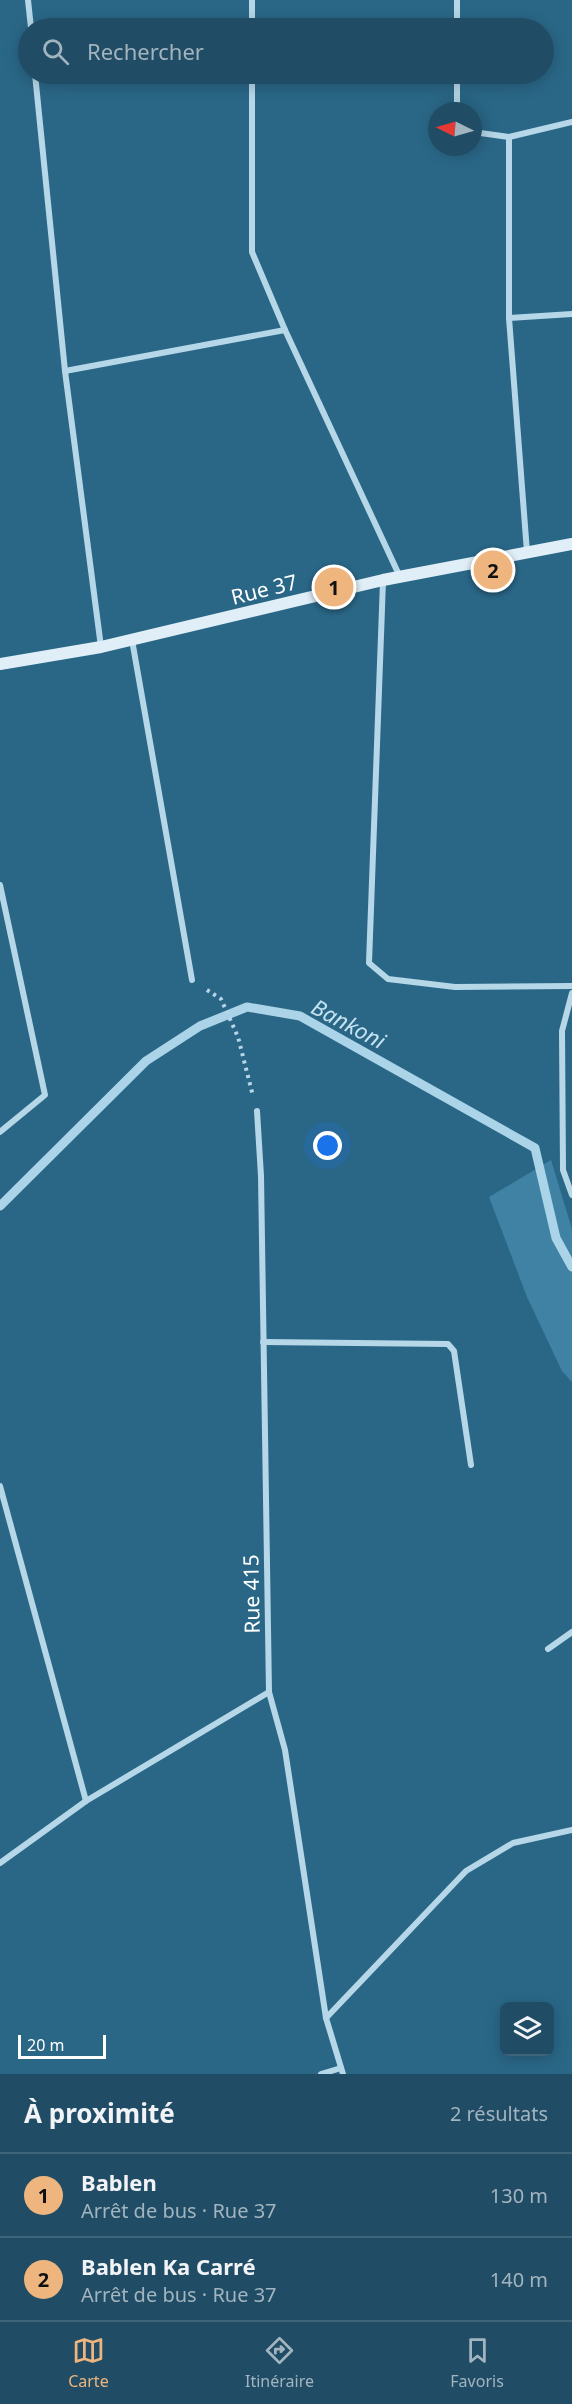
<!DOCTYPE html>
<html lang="fr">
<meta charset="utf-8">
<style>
:root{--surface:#204d65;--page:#28546b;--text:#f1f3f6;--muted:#a2b4bf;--line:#3d6479;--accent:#eeb57e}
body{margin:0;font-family:"Noto Sans",sans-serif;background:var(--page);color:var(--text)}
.controls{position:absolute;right:18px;bottom:18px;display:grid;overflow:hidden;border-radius:9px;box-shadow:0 3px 15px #0003}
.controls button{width:54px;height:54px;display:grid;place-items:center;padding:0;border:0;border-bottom:2px solid var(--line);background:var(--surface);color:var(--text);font:30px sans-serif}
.compass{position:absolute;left:428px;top:102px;width:54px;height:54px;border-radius:50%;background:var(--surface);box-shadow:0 3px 15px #0003;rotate:275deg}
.scale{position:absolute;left:18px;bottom:15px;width:88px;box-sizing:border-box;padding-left:6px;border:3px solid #fff;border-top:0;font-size:16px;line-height:21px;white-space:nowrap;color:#fff;-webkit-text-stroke:4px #2a6787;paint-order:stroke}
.you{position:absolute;left:328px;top:1146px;width:21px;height:21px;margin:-15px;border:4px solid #fff;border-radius:50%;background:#1a73e8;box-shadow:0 0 0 9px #1a73e833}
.badge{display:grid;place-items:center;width:39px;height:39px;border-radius:50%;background:var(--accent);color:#111;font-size:20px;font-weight:700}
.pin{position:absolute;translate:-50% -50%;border:3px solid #fff;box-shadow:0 2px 6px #0006}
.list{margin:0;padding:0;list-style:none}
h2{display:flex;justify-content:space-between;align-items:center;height:78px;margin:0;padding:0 24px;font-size:26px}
h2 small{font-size:20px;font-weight:400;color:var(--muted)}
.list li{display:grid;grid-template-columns:39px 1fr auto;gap:18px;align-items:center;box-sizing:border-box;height:84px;padding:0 24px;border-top:2px solid var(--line)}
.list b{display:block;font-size:22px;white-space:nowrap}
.list p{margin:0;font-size:20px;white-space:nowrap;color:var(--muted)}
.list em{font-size:20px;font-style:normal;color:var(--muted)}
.icon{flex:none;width:33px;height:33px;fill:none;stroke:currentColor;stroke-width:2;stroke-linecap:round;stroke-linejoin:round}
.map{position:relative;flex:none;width:572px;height:2074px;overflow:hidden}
.search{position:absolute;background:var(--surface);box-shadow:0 3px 15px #0003;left:18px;right:18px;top:18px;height:66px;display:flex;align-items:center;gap:15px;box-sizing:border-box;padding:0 21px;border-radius:33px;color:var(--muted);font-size:22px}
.sheet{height:246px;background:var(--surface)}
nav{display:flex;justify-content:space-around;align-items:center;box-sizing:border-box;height:84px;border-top:2px solid var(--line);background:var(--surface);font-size:16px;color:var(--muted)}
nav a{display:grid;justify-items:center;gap:3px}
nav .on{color:var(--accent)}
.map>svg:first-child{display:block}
.green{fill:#3f82a3}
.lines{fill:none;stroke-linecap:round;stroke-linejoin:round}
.stream{stroke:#abd4e8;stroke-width:9}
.path{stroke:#b6d7e8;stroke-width:4;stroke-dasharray:3 4.5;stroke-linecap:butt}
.street{stroke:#b6d7e8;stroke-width:6}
.secondary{stroke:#e0eff7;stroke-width:12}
.labels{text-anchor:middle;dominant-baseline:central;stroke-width:6;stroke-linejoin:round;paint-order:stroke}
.street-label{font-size:21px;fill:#fff;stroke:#2a6787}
.water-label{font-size:22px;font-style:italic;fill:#c5e2f0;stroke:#2a6787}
</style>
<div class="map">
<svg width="572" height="2074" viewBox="0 0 572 2074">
<rect width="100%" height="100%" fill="#2a6787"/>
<path class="green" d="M551,1160L572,1229V1382L562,1371L527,1297L489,1197Z"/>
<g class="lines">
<path class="stream" d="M0,1206L146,1061L200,1026L247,1007L300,1016L535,1148L556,1238L572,1267"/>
<path class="path" d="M207,990L221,999L238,1037L253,1096"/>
<g class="street">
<path d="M28,0L31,28"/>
<path d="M457,0V28"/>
<path d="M252,28V0"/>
<path d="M35,74L65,371L101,647"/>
<path d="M252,74V252L285,330L400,577"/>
<path d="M457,74V111"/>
<path d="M473,132L509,137L572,122"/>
<path d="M509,137V318L527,552"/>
<path d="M509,318L572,314"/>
<path d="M65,371L285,330"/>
<path d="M383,581L369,963L388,979L455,987L572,986"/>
<path d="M132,640L192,980"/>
<path d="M0,885L45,1095L0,1132"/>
<path d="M572,993L562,1031L563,1170L572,1195"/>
<path d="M257,1111L261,1176L269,1692L285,1750L326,2018L343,2074"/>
<path d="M263,1342L448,1344L454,1351L471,1465"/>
<path d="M0,1486L86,1801"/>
<path d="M548,1649L572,1632"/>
<path d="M0,1863L86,1801L269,1692"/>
<path d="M326,2018L466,1871L513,1843L572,1830"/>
<path d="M321,2074L341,2068"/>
</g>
<path class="secondary" d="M0,664L101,647L383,580L572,544"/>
</g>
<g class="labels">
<g class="street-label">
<text transform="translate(264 589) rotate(-14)">Rue 37</text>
<text transform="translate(251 1594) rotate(-91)">Rue 415</text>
</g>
<g class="water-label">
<text transform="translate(349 1023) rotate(28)">Bankoni</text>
</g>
</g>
</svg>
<div class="controls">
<button><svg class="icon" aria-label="layers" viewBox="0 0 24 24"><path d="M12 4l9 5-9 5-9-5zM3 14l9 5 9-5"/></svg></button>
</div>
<svg class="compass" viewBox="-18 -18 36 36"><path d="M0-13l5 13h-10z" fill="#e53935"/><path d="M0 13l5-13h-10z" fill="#a2b4bf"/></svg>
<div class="scale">20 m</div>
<div class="you"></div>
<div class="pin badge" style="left:334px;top:587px">1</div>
<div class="pin badge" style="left:493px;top:570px">2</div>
<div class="search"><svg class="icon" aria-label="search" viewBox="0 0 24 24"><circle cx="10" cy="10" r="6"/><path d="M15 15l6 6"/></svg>Rechercher</div>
</div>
<section class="sheet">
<h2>À proximité<small>2 résultats</small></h2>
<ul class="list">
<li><span class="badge">1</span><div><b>Bablen</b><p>Arrêt de bus · Rue 37</p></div><em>130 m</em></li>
<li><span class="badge">2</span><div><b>Bablen Ka Carré</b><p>Arrêt de bus · Rue 37</p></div><em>140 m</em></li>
</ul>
</section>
<nav>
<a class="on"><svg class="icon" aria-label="map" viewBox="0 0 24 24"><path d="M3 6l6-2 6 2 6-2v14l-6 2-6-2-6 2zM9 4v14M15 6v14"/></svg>Carte</a>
<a><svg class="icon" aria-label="directions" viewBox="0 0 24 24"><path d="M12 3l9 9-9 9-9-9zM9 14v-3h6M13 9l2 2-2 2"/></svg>Itinéraire</a>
<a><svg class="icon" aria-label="saved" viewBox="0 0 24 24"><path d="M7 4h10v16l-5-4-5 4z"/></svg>Favoris</a>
</nav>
